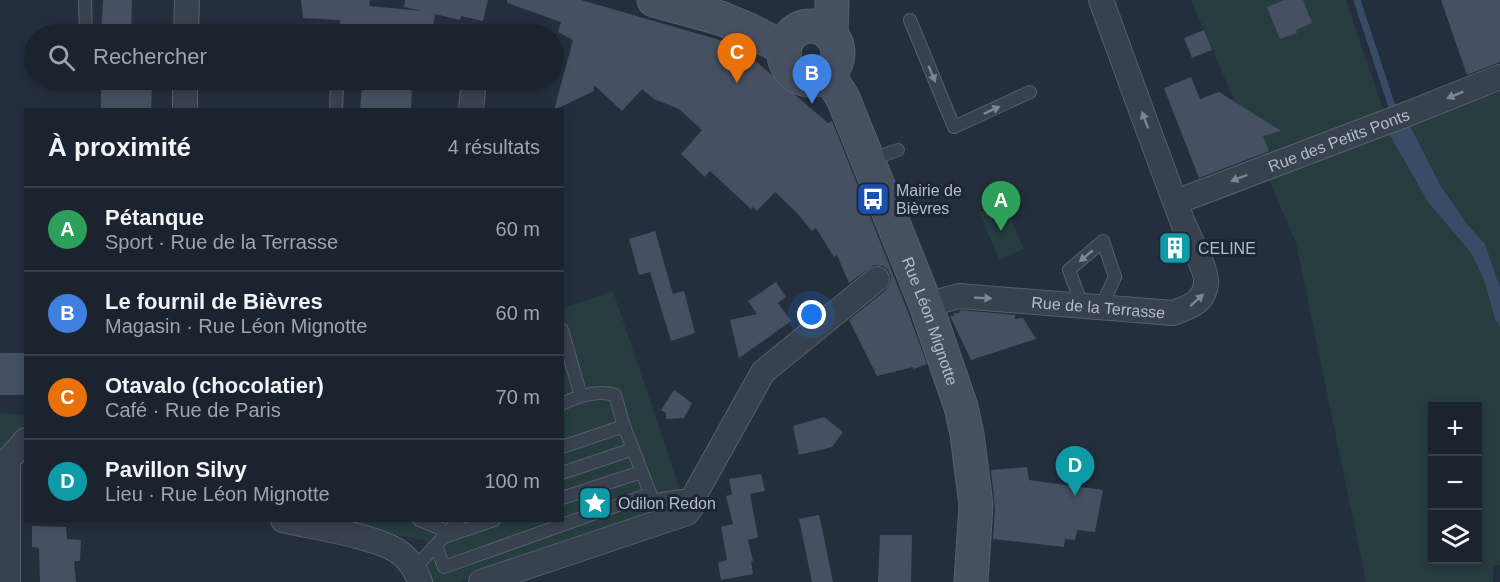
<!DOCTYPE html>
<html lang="fr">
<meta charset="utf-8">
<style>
:root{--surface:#1b232e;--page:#282f3a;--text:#f1f3f6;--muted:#a0a4aa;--line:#39404a;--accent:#ea580c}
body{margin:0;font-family:Helvetica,sans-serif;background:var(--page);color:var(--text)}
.controls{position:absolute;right:18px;bottom:18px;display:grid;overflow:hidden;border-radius:0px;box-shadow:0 3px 9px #0003}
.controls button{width:54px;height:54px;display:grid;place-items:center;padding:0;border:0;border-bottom:2px solid var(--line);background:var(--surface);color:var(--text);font:30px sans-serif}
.you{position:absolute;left:812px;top:315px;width:21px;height:21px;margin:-15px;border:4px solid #fff;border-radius:50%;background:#1a73e8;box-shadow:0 0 0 9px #1a73e833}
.badge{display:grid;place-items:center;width:39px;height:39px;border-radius:50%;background:var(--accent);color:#fff;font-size:20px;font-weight:700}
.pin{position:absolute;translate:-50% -50px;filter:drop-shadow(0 2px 3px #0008)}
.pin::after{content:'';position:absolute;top:32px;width:21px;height:18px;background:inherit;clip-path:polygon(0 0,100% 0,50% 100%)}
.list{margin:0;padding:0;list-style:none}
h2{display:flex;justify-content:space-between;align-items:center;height:78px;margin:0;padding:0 24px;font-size:26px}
h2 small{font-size:20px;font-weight:400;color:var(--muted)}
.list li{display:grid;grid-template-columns:39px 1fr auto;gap:18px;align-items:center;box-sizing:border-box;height:84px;padding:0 24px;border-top:2px solid var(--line)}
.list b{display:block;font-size:22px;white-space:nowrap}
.list p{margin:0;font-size:20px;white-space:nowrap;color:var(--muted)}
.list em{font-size:20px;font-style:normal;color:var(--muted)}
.icon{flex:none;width:33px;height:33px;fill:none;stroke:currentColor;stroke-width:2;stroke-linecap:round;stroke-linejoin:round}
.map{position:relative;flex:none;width:1500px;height:582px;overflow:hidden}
.search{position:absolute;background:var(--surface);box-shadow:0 3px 9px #0003;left:24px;top:24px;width:540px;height:66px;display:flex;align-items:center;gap:15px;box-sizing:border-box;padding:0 21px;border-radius:33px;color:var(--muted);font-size:22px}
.panel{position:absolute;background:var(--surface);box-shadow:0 3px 9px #0003;left:24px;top:108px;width:540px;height:414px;border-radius:0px}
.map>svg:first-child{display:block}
.green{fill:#263c3f;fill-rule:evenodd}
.water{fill:#394c67}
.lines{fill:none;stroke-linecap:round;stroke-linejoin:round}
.stream{stroke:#394c67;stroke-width:7}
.building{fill:#455162}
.lane-casing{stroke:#565f6c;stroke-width:14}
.street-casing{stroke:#565f6c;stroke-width:26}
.secondary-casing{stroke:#565f6c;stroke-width:35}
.lane{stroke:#38414e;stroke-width:12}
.street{stroke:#38414e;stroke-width:24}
.secondary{stroke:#465061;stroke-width:33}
.oneway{fill:#7c8592}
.labels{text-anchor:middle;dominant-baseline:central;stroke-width:6;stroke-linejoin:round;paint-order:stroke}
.street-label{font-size:16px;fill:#b4bcc9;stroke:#1d2633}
.poi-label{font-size:16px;fill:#b4bcc9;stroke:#1d2633;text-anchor:start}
</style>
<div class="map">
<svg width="1500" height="582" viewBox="0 0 1500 582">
<rect width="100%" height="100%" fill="#242f3e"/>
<g class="green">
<path d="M1191,0H1346L1384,112L1388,132L1428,202L1471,253L1484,280L1495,319L1500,327V568V565H1493V582H1366L1296,243ZM1432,406H1478V560H1432Z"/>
<path d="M1500,92V288L1485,244L1467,224L1442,188L1409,124Z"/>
<path d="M1003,201L1024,249L999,260L979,212Z"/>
<path d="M613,291L686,507L461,582H427L429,553L424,540L316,521L562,520L563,308Z"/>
<path d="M0,413L26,415L25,423L0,469Z"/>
</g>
<path class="water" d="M1409,124L1442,188L1467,224L1485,244L1500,288V327L1495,319L1484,280L1471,253L1428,202L1388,132Z"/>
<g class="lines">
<path class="stream" d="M1357,0L1394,113"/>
</g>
<g class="building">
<path d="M103,0H132L131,34H101Z"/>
<path d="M301,0H370L369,6L422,11L404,7L405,0H488L483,21L461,16L460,20L435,14L432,34H339L340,20L303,18Z"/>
<path d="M507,0H581L737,45L828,123L832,121L908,312L927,364L914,369L913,367L877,376L849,320L886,290L890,283L891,277L888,270L883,266L874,265L849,283L837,255L834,257L816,228L812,231L797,213L775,192L757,211L753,207L751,209L710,171L705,177L681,154L702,130L679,109L654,99L642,89L622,111L594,85V91L554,110L573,40L558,32L561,22L507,3Z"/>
<path d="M1285,0H1303L1312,23L1296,30L1297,33L1280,39L1267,7Z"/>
<path d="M1441,0H1500V62L1467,75Z"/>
<path d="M1204,30L1212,50L1192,58L1184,38Z"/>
<path d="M1191,77L1200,99L1219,92L1281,131L1263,136L1269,151L1199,178L1164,88Z"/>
<path d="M384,80H402V88L412,90L411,110H360L362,86L383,87Z"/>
<path d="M101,84H129V86L152,87L151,110H101Z"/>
<path d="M655,231L673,294L684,291L695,333L671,341L650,272L639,275L629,239Z"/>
<path d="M776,282L786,297L778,303L791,321L739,358L730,320L757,314L748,301Z"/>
<path d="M960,310L1015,315V319L1023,318L1036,339L971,360L950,316H954V313H959Z"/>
<path d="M0,353H25L26,395H0Z"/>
<path d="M674,390L692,403L684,418L666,419V413L661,410Z"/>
<path d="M824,417L843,432L832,447L799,455L793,426Z"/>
<path d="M1027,467L1029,480L1103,490L1095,532L1077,530L1075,540L1065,539L1064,547L993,539L995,508L991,470Z"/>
<path d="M761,474L765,491L750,494L758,537L748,540L753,561H751L753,574L721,580L718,563L727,560L721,527L733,524L726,496L732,494L729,479Z"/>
<path d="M819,515L823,533L833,582H812L799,519Z"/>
<path d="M32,526L66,527L67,539L81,540L80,561H74L76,582H40L39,548L32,547Z"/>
<path d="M880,535H912L911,582H878Z"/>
</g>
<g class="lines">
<defs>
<g id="lane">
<path d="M85,0L86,34"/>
<path d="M910,20L954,127L1030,92"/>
<path d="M336,110L337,88"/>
<path d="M869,160L898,150"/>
<path d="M1082,305L1069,270L1103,241L1115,277L1101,307"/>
<path d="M562,330L581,396"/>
<path d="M562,404C578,396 598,390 615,395L624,426L652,498L656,500L682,496H694"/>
<path d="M562,447L624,426"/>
<path d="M562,473L633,449"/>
<path d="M562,498L641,472"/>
<path d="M419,520L449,532"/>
<path d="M447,536L494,520"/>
<path d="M436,546L444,567L649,494"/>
<path d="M414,569L459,520"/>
</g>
<g id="street">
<path d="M186,34L187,0"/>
<path d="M185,110V80"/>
<path d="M471,110L474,80"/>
<path id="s1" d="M1176,202L1410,113L1500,77"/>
<path id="s2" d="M926,305L959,296L1173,313C1190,307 1205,302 1206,282C1207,270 1188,235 1183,223C1155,149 1128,74 1101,0"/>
<path d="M283,520C312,527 376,536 399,552C409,559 416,571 420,582"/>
<path d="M8,582V460L26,440"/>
<path d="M481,582L687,513L691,508L694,496L763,372L877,279"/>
</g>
<g id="secondary">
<path d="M654,0L720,18L749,30L784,48"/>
<circle cx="811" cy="53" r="27"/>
<path d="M831,36L832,0"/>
<path id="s3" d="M828,75L843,98L926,305L961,407L967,434L976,505L971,582"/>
</g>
</defs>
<use href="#lane" class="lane-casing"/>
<use href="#street" class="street-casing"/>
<use href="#secondary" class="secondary-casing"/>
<use href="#lane" class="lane"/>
<use href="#street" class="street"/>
<use href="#secondary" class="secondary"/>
</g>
<defs><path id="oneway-solid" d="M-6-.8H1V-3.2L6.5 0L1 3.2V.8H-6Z" transform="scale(1.5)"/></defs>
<g class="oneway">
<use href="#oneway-solid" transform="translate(932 74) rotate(67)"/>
<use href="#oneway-solid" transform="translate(1455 95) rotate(158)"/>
<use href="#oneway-solid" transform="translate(992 110) rotate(-25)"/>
<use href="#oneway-solid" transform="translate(1145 120) rotate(-110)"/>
<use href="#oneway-solid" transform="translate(1239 178) rotate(159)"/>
<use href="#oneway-solid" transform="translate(1086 256) rotate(140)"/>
<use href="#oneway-solid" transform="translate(983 298) rotate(3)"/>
<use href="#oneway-solid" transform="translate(1197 300) rotate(-42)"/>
</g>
<defs>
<symbol id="bus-square" viewBox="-11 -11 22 22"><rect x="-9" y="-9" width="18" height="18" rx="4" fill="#1a4fb4" stroke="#1d2633"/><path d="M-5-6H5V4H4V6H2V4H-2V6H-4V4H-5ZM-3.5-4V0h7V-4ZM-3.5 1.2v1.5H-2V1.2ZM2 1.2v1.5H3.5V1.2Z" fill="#fff"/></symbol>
<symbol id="building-square" viewBox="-11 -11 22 22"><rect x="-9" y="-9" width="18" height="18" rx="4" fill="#0f9aa8" stroke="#1d2633"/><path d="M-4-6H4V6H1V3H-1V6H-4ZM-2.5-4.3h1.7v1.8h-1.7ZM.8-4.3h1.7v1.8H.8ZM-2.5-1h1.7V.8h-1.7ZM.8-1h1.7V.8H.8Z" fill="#fff"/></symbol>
<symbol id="sight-square" viewBox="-11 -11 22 22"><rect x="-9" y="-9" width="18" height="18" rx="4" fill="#0f9aa8" stroke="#1d2633"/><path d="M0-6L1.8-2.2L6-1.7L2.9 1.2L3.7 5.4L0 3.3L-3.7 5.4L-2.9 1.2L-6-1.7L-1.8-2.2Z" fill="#fff"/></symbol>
</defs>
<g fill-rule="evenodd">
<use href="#bus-square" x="854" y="180" width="38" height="38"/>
<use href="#building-square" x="1156" y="229" width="38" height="38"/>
<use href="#sight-square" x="576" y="484" width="38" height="38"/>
</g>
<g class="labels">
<g class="street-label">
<text stroke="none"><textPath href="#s1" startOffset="174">Rue des Petits Ponts</textPath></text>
<text stroke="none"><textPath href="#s2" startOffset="174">Rue de la Terrasse</textPath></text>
<text stroke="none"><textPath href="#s3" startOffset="267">Rue Léon Mignotte</textPath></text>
</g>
<g class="poi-label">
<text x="896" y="190">Mairie de<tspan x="896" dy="18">Bièvres</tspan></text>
<text x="1198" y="248">CELINE</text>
<text x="618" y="503">Odilon Redon</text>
</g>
</g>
</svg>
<div class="controls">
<button>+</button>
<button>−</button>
<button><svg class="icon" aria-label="layers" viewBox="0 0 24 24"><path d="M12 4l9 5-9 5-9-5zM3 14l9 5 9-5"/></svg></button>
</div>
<div class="you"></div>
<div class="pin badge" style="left:1001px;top:231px;background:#2e9e5b">A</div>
<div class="pin badge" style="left:812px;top:104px;background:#3f7fe0">B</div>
<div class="pin badge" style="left:737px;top:83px;background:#e8710a">C</div>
<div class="pin badge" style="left:1075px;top:496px;background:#0f9aa8">D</div>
<div class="search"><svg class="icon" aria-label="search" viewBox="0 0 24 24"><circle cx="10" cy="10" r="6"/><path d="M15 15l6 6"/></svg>Rechercher</div>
<section class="panel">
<h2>À proximité<small>4 résultats</small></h2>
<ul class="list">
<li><span class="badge" style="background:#2e9e5b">A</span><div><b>Pétanque</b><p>Sport · Rue de la Terrasse</p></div><em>60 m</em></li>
<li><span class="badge" style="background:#3f7fe0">B</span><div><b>Le fournil de Bièvres</b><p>Magasin · Rue Léon Mignotte</p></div><em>60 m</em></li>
<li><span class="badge" style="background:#e8710a">C</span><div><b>Otavalo (chocolatier)</b><p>Café · Rue de Paris</p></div><em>70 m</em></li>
<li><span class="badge" style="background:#0f9aa8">D</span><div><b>Pavillon Silvy</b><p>Lieu · Rue Léon Mignotte</p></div><em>100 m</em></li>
</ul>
</section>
</div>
